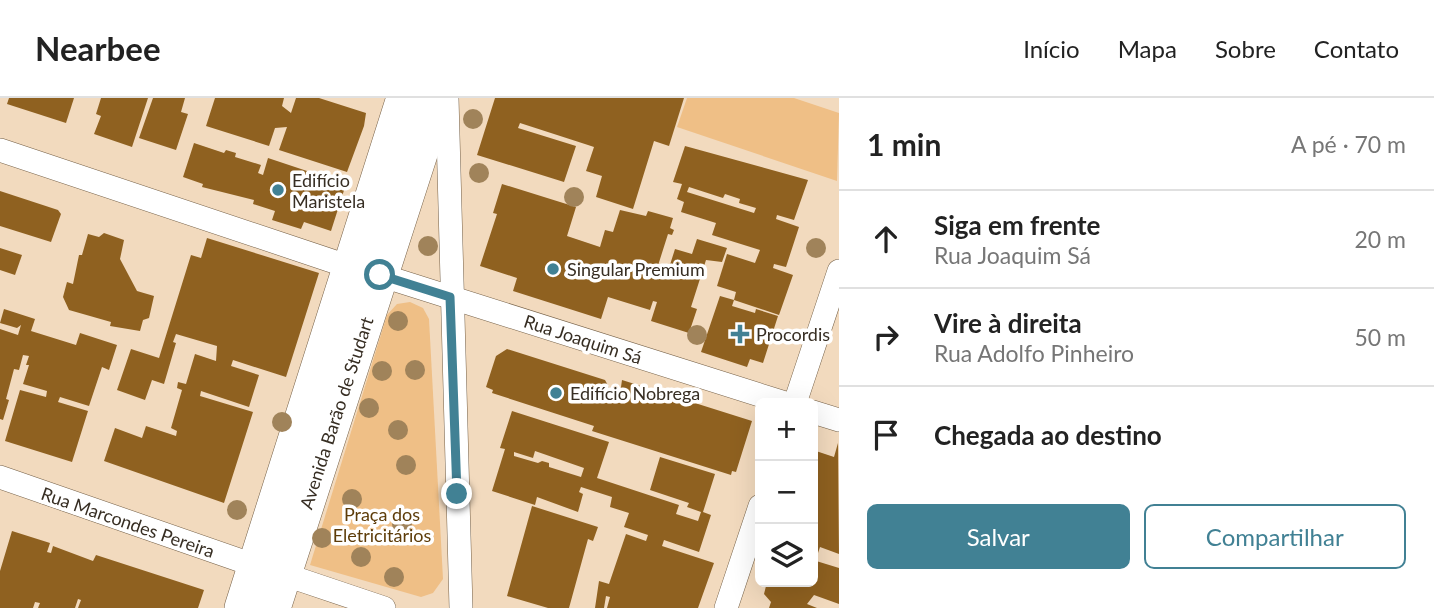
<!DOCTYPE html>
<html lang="pt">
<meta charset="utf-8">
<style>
:root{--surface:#fff;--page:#f6f6f6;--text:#222;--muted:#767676;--line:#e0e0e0;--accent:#418194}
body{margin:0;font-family:Lato,sans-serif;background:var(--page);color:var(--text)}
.controls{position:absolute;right:21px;bottom:21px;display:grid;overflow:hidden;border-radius:10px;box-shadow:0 7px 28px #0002}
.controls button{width:63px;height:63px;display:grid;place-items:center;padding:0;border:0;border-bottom:2px solid var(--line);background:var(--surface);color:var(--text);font:35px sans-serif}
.stop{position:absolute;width:21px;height:21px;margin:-16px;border:5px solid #418194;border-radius:50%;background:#fff}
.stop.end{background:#418194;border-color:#fff;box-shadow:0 2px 7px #0008}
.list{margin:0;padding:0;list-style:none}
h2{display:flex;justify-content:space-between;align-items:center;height:91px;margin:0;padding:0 28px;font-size:30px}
h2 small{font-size:23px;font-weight:400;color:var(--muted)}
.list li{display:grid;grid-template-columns:46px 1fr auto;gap:21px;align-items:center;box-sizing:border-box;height:98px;padding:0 28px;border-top:2px solid var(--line)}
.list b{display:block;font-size:26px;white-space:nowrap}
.list p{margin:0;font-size:23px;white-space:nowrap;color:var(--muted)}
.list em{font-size:23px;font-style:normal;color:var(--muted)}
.actions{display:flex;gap:14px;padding:21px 28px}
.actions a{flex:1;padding:16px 0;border:2px solid var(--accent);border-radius:10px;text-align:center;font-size:24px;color:var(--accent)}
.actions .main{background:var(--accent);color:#fff}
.icon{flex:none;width:38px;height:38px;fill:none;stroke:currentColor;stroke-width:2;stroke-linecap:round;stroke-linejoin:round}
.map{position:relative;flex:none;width:839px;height:510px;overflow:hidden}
header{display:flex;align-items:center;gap:42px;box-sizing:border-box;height:98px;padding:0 35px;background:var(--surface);border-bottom:2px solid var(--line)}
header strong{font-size:33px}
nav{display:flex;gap:38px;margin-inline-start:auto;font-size:24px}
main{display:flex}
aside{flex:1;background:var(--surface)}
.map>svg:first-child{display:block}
.green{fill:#efbf86}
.building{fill:#8f6120;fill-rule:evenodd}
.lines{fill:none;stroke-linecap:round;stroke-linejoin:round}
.minor-casing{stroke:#756047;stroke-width:24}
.primary-casing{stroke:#756047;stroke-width:38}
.minor{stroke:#fff;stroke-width:23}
.primary{stroke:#fff;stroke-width:37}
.tree{fill:#a0835a}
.route{stroke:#418194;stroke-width:9}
.poi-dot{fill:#418194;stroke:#fff;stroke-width:2.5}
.labels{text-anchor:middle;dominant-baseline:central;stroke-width:7;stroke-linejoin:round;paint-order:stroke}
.poi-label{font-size:18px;fill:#372e23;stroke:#fff;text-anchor:start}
.street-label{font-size:18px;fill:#372e23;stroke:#fff}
.park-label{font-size:18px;fill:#5d3c09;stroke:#fff}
</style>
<header>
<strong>Nearbee</strong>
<nav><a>Início</a><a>Mapa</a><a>Sobre</a><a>Contato</a></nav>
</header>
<main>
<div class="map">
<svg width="839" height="510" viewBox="0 0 839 510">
<rect width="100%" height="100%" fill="#f2dabe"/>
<g class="green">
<path d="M687,0H794L839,15L837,83L677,29Z"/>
<path d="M410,204L423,210L429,221L443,481L433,495L421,499L310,467L387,217L397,206Z"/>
</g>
<g class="building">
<path d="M9,0H74L66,25L7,6Z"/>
<path d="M101,0H148L132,49L94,36L101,18L96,16Z"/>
<path d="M153,0H185L181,14L188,16L176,52L139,40Z"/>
<path d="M215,0H284L282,8L291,15L296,0H319L366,15L364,28L347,74L279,52L287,29L275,30L269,48L206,28Z"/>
<path d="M495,0H684L669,48L654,43L633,111L596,99L602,78L586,73L594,49L588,47L520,25L518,30L576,48L564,84L477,57Z"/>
<path d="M194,45L224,55L226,52L236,55L235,59L261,67L258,75L263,77L268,60L346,86L331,133L304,124L301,131L272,122L275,113L253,106L254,102L202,89L203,86L183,79Z"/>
<path d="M685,48L808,82L794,122L777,117L776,121L799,129L786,169L774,166L773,170L793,177L779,217L734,202L736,194L717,188L727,156L755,165L760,152L712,137L716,125L681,114L684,104L677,101L682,86L673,84ZM689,89L723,100L725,96L740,101L739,105L756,110L754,115L687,94Z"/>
<path d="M502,86L576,109L567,138L600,149L605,132L613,134L620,112L646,118L648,113L673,120L670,130L674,132L672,137L668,136L655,177L660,179L663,171L668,173L675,151L692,156L697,141L727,150L722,164L706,162L691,209L697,211L689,235L651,223L657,204L653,203L650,212L608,199L601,221L513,193L517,180L480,168L497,116L493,115Z"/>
<path d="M0,93L58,112L61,116L51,144L0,128Z"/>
<path d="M104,135L124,142L120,161L137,193L154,198L149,220L143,222L140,233L110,228L111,224L69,212L63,199L67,184L73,186L79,157H82L88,136L99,139Z"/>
<path d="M207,140L319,175L286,279L233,262L231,268L259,277L249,309L201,293L200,298L253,314L224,405L104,363L115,330L142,340L146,328L176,338L177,333L171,330L182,292L177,290L178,284L186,286L195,256L216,263L217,248L176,236L173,244L176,245L164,286L152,282L145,302L117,292L131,251L159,260L191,157L201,160Z"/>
<path d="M0,150L22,157L15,177L0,172Z"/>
<path d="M720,198L734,202L732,208L755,215L756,211L778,218L763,265L750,261L747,269L701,254Z"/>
<path d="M4,211L35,221L31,233L76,247L80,235L117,247L109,272L102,269L89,308L60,299L58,304L88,313L72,364L5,343L20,292L46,299L47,293L23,286L29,267H26L29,258L23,257L19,272L14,271L6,301L9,302L3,322L0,321V231L18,237L21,227L17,230L0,225Z"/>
<path d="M507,251L605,282L611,293L620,296L622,282L752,323L736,374L732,373L731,377L592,333L594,328L492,295L493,292L486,289L496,258Z"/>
<path d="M512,313L609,344L597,380L679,407L676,416L698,423L701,414L687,409L689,405L650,392L660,359L715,376L703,414L711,417L699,454L664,442L662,448L714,465L698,510H607L610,499L606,498L604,510H595L599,483L609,486L626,436L646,443L648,437L624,429L629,415L610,409L612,399L581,389L579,394L583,396L578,414L537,399L535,407L492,393L505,351L500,350ZM535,353L584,370L581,379L549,369V365L542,363L538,365L514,358V354L533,360Z"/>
<path d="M838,345L839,456L820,449L818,455L813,453V362L816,353L834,359Z"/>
<path d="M532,408L598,429L593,443L588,441L569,510H548L507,498Z"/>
<path d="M12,433L50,445L47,454L51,455L53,448L93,463L96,457L204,492L198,510H78L81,502L78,501L75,510H38L40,505L35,504L33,510H0V473Z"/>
<path d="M813,462L839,470V506L814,497L807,506L817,510H769L771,504L764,496L767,484H813Z"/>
</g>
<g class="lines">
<defs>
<g id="minor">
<path d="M447,0L461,510"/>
<path d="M0,52L350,169"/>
<path d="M380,177L785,305"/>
<path d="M795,305L839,173"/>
<path d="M813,314L839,322"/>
<path d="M0,379L256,468"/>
<path d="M283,476L384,510"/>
<path d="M726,510L760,408"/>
</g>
<g id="primary">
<path d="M243,510L405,0"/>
<path d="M272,510L437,0"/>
</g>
</defs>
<use href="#minor" class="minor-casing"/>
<use href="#primary" class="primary-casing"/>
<use href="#minor" class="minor"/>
<use href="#primary" class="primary"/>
</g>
<g class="tree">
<circle cx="473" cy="21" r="10"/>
<circle cx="479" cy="75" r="10"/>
<circle cx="574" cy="99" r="10"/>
<circle cx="428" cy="148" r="10"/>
<circle cx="816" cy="150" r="10"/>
<circle cx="398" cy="223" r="10"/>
<circle cx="697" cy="237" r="10"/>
<circle cx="415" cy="272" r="10"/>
<circle cx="382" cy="273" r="10"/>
<circle cx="369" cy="310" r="10"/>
<circle cx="282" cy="324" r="10"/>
<circle cx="398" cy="332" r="10"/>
<circle cx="406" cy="367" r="10"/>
<circle cx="352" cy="401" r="10"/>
<circle cx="237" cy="412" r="10"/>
<circle cx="402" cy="426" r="10"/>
<circle cx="322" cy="440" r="10"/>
<circle cx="361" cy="459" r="10"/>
<circle cx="394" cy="479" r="10"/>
</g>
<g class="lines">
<path class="route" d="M380,177L450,199L457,396"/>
</g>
<g class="poi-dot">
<circle cx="278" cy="92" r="7"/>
<circle cx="553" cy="171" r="7"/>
<path d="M736.5 225.5h7v7h7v7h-7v7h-7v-7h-7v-7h7z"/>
<circle cx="556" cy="295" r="7"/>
</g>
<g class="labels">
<g class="poi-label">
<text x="292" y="82">Edifício<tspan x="292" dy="21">Maristela</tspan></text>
<text x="567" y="171">Singular Premium</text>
<text x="756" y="236">Procordis</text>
<text x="570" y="295">Edifício Nobrega</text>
</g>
<g class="street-label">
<text transform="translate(583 241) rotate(18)">Rua Joaquim Sá</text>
<text transform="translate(336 315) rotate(-72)">Avenida Barão de Studart</text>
<text transform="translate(128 424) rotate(19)">Rua Marcondes Pereira</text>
</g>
<g class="park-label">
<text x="382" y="416">Praça dos<tspan x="382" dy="21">Eletricitários</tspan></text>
</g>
</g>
</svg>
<div class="controls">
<button>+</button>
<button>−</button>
<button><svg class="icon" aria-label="layers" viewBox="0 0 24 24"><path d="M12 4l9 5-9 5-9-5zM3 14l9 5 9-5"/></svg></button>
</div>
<div class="stop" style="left:380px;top:177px"></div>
<div class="stop end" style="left:457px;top:396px"></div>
</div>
<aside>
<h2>1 min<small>A pé · 70 m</small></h2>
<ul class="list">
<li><svg class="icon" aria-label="ahead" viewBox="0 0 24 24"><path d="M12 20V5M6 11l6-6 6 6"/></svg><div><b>Siga em frente</b><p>Rua Joaquim Sá</p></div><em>20 m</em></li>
<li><svg class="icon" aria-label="right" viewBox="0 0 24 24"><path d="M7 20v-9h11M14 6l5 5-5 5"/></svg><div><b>Vire à direita</b><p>Rua Adolfo Pinheiro</p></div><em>50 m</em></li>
<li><svg class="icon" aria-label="arrive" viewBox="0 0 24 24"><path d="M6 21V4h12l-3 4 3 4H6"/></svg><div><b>Chegada ao destino</b></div></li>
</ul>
<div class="actions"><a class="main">Salvar</a><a>Compartilhar</a></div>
</aside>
</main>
